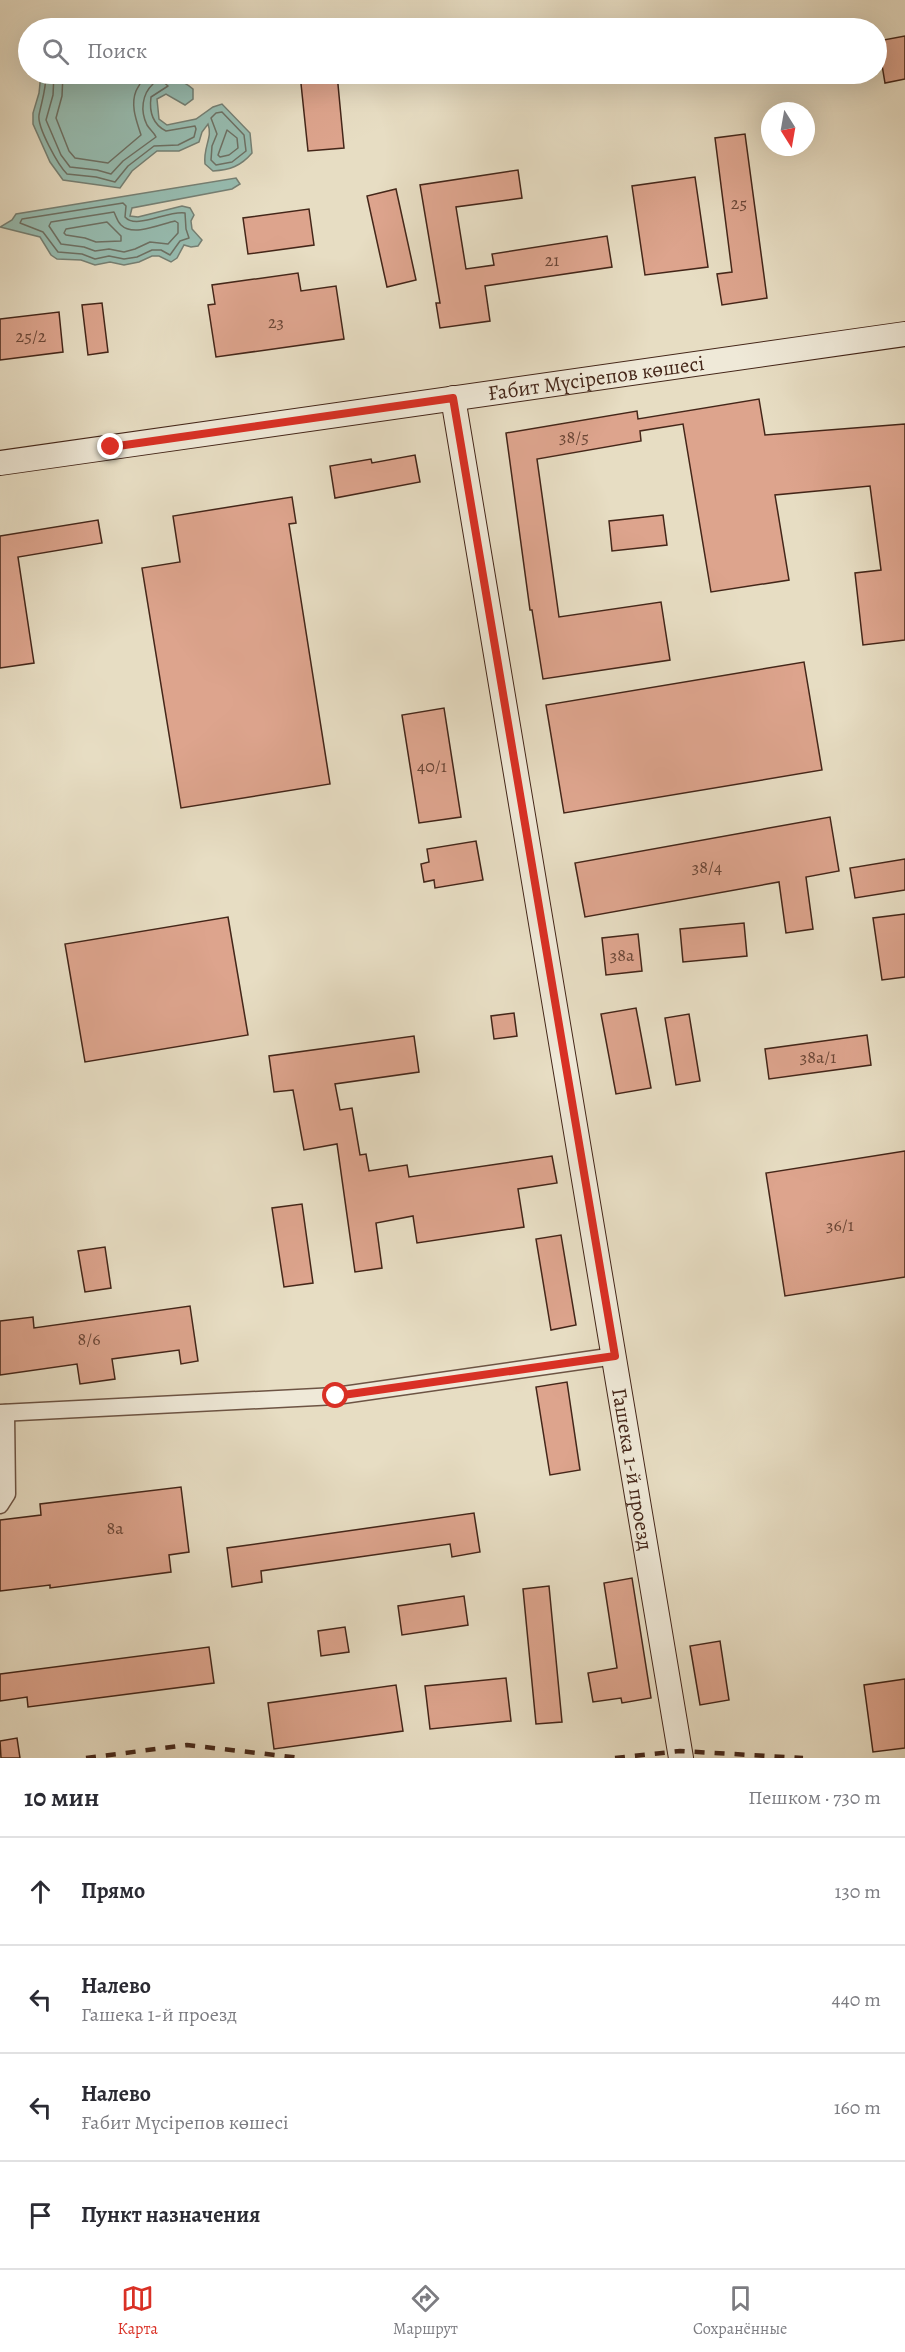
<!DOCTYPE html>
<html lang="ru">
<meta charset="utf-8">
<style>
:root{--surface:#fff;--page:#f2f2f3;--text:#2b2b33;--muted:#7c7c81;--line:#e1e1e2;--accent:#d93025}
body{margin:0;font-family:Alegreya,serif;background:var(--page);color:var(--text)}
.compass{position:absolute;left:761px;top:102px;width:54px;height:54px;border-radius:50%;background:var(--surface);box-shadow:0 6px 24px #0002;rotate:169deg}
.stop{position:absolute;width:18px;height:18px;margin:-14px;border:4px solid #d93025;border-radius:50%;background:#fff}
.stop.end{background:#d93025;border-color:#fff;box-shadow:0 2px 6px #0008}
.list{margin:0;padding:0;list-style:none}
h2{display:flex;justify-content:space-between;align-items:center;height:78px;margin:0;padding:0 24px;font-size:26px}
h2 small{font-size:20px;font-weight:400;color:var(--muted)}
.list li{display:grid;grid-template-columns:39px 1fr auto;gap:18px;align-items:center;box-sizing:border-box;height:108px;padding:0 24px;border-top:2px solid var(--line)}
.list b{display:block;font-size:22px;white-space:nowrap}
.list p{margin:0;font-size:20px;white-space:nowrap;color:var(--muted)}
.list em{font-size:20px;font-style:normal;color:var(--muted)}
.icon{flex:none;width:33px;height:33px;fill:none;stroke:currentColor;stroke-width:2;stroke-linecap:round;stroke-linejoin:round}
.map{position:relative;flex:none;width:905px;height:1758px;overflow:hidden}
.search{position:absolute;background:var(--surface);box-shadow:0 6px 24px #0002;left:18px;right:18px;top:18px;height:66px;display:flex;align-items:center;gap:15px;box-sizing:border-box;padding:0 21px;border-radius:33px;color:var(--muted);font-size:22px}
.sheet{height:510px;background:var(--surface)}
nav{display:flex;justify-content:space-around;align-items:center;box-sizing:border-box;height:84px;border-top:2px solid var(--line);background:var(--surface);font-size:16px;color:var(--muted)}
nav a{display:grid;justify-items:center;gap:3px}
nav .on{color:var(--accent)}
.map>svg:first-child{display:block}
.water{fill:#97bcb0;stroke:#768074;stroke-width:1.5}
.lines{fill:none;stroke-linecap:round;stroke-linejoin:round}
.shore{stroke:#6e7164;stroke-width:1.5}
.building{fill:#dda48d;stroke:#442619;stroke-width:1.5}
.minor-casing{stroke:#6d5444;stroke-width:19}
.secondary-casing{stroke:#442619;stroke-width:26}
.minor{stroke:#efe9d8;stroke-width:16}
.secondary{stroke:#efe9d8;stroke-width:24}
.rail{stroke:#442619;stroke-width:4.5;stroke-dasharray:10 10;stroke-linecap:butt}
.route{stroke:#d93025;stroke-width:8}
.labels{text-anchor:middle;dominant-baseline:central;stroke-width:4.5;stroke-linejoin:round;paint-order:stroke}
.number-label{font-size:18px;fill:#6a4636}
.street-label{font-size:21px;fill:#442619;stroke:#efe9d8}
</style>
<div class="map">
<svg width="905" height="1758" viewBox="0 0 905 1758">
<rect width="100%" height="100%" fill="#e7ddc3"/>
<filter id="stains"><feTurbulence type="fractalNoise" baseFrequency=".00333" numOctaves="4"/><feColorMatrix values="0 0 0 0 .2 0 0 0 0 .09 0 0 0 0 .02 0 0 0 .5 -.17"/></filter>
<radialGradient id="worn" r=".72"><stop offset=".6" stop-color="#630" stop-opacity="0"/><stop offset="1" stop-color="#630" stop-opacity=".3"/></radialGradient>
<g class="water">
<path d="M41,74C76,73 169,65 193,89V99L185,105L166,94L157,99L159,119L167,125L196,119L213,107L222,104L250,133L252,153C241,166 230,170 213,171L205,164C203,146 213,138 208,124L202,132L199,142L179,151H157L132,171L120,188L63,180L50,162L33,124V113L39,93Z"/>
<path d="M236,178L240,184L232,189L132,208L130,216L138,217L182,206L190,208L194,215L191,221L192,229L202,240L198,246L191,247L184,245L177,258L171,262L159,256H152L139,262L124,265L110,262L95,265L81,260L57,259L51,255L40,237L0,227L12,220L16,214Z"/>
</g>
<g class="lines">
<g class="shore">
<path d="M46,74C46,90 42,100 39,115C37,127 58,165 67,174L96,177L115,182L128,166L154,146L178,145L194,137L196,129L195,126L166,131C152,124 149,112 151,97L168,86L160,79L159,74"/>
<path d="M54,74L53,95L46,120L61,155L70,167L97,170L111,174L123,161L156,137C154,132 150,130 147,125C140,111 142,94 153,84L152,74"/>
<path d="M63,74L62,96L56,118L69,151L75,158L108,163L141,135C137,122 130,106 136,91C139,84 143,82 143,74"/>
<path d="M222,112L244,135L246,151L232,162L216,165L211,160L212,146L217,134L211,118L216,113Z"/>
<path d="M227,130L237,138L238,148L229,155L220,157L218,155Z"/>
<path d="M123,203L126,206L125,217C136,230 168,210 185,213L186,229L189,238L180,241L170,255L161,250H152L137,257L124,259L109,256L95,259L82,254L58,252L43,232L20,223L22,219Z"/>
<path d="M114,212C116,216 117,221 121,225C133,237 161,224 175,221L178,223V233L168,244L150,242L135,249L124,252L109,249L95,251L84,247L61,244L49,226L51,222Z"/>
<path d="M107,222L121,236V241L96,242L85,238L66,235L64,233L66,229Z"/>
</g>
</g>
<g class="building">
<path d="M905,36V79L885,83L878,41Z"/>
<path d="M300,74H337L344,148L308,151Z"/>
<path d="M745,134L767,298L722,305L717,274L732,272L715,138Z"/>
<path d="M518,170L522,198L456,207L466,269L494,265L492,254L607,236L612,267L485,286L490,321L440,328L436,303H440L420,185Z"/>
<path d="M695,177L708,267L645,275L632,186Z"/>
<path d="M396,189L416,280L387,287L367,196Z"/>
<path d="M309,209L314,245L248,254L243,218Z"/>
<path d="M298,273L301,291L336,286L344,339L216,357L208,305L215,304L212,285Z"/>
<path d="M102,303L108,352L88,355L82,305Z"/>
<path d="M59,312L63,352L0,360V319Z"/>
<path d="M759,399L765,435L905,424V640L863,645L855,573L881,570L870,486L775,495L789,580L711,592L683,424L640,431L641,441L537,459L559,617L661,602L670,660L543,679L532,610H530L506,433L637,411L638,419Z"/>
<path d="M415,455L420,482L335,498L330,466L371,459L372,463Z"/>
<path d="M292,497L296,523L289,524L330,784L181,808L142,568L180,562L173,516Z"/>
<path d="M663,515L667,545L612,551L609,521Z"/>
<path d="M98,520L102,543L18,557L34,663L0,668V536Z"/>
<path d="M804,662L822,770L564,813L546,705Z"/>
<path d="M444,708L461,817L419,823L402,715Z"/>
<path d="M830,817L839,871L806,877L813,929L786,933L779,882L585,917L575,863Z"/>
<path d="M476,841L483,880L435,888L434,880L424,882L421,864L429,862L427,849Z"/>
<path d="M905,859V890L855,898L850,868Z"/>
<path d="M905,914V977L882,980L873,918Z"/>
<path d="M228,917L248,1035L85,1062L65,944Z"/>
<path d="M744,923L747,956L683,962L680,929Z"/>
<path d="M638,934L642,971L606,975L602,938Z"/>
<path d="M636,1008L651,1088L616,1094L601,1014Z"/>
<path d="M514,1013L517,1036L494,1039L491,1016Z"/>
<path d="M689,1014L700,1081L676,1085L665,1018Z"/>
<path d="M867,1035L871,1065L769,1079L765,1049Z"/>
<path d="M414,1036L419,1072L335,1084L340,1110L352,1108L360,1155L366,1154L369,1171L407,1165L409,1177L552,1156L557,1183L518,1189L524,1227L417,1243L413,1216L376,1223L382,1268L355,1272L337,1144L304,1150L293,1090L274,1092L269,1056Z"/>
<path d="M905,1151V1277L785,1296L766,1173Z"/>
<path d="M302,1204L313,1283L284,1287L272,1208Z"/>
<path d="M561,1235L576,1325L551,1330L536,1239Z"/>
<path d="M105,1247L111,1288L85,1292L78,1251Z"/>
<path d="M190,1306L198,1361L181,1364L179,1350L112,1359L115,1379L80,1384L77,1364L0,1375V1321L33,1317L34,1328Z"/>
<path d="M567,1382L580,1470L550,1475L536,1387Z"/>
<path d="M181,1487L189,1552L169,1555L171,1572L50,1588V1585L0,1591V1520L41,1515L40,1504Z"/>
<path d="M474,1513L480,1552L452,1557L450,1544L261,1571L262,1582L232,1587L227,1548Z"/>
<path d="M632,1578L651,1698L622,1703L621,1698L593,1702L588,1673L617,1668L604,1583Z"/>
<path d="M549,1586L562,1722L536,1724L523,1589Z"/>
<path d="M464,1596L468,1625L402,1635L398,1606Z"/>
<path d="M345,1627L349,1652L321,1656L318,1631Z"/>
<path d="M720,1641L729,1700L700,1705L690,1646Z"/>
<path d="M209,1647L214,1683L28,1707L27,1697L0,1701V1674Z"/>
<path d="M506,1678L511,1721L430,1729L425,1686Z"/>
<path d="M905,1679V1748L873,1752L864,1685Z"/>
<path d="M396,1685L403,1731L274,1749L268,1703Z"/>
<path d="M17,1738L20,1758H1L0,1741Z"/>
</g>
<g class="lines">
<defs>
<g id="minor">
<path d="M0,1413L336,1396L615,1356"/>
<path d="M0,1505L7,1494L6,1413"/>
</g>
<g id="secondary">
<path id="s1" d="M453,398L681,1758"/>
<path id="s2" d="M0,463L905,334"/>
</g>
</defs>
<use href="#minor" class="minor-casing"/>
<use href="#secondary" class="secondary-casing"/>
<use href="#minor" class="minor"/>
<use href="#secondary" class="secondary"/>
<g class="rail">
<path d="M86,1758L187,1745L301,1758"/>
<path d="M615,1758L680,1751L803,1758"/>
</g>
</g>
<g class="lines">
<path class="route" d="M111,447L453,398L615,1356L336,1396"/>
</g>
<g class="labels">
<g class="number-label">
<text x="739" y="203">25</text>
<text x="552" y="260">21</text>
<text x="276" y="322">23</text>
<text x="31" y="336">25/2</text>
<text x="574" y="437">38/5</text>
<text x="432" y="766">40/1</text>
<text x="707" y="867">38/4</text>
<text x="622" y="955">38а</text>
<text x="818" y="1057">38а/1</text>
<text x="840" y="1225">36/1</text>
<text x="89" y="1339">8/6</text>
<text x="115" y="1528">8а</text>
</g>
<g class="street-label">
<text stroke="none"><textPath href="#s2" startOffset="602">Ғабит Мүсірепов көшесі</textPath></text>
<text stroke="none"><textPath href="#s1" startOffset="1086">Гашека 1-й проезд</textPath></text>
</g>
</g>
<rect width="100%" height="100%" filter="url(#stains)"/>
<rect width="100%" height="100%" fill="url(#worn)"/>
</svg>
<svg class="compass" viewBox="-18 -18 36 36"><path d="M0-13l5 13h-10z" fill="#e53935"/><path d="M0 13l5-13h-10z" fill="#7c7c81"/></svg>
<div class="stop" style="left:336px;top:1396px"></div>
<div class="stop end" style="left:111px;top:447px"></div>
<div class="search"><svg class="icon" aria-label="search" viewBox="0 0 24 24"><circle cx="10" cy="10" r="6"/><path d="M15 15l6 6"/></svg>Поиск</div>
</div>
<section class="sheet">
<h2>10 мин<small>Пешком · 730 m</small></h2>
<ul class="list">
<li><svg class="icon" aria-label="ahead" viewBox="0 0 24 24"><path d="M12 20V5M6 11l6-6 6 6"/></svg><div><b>Прямо</b></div><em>130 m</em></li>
<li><svg class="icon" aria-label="left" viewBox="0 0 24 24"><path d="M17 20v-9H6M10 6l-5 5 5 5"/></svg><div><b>Налево</b><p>Гашека 1-й проезд</p></div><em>440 m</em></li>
<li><svg class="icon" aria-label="left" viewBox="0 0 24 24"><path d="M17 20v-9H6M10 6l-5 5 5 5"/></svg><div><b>Налево</b><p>Ғабит Мүсірепов көшесі</p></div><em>160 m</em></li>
<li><svg class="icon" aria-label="arrive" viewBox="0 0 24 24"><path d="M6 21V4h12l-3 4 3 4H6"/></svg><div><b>Пункт назначения</b></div></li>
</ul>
</section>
<nav>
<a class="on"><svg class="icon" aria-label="map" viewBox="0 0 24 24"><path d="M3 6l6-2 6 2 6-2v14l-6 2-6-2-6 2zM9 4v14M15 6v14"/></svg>Карта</a>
<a><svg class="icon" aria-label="directions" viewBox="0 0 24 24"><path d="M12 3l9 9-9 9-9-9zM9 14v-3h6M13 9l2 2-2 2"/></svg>Маршрут</a>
<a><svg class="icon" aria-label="saved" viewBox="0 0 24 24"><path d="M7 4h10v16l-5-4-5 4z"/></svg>Сохранённые</a>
</nav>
